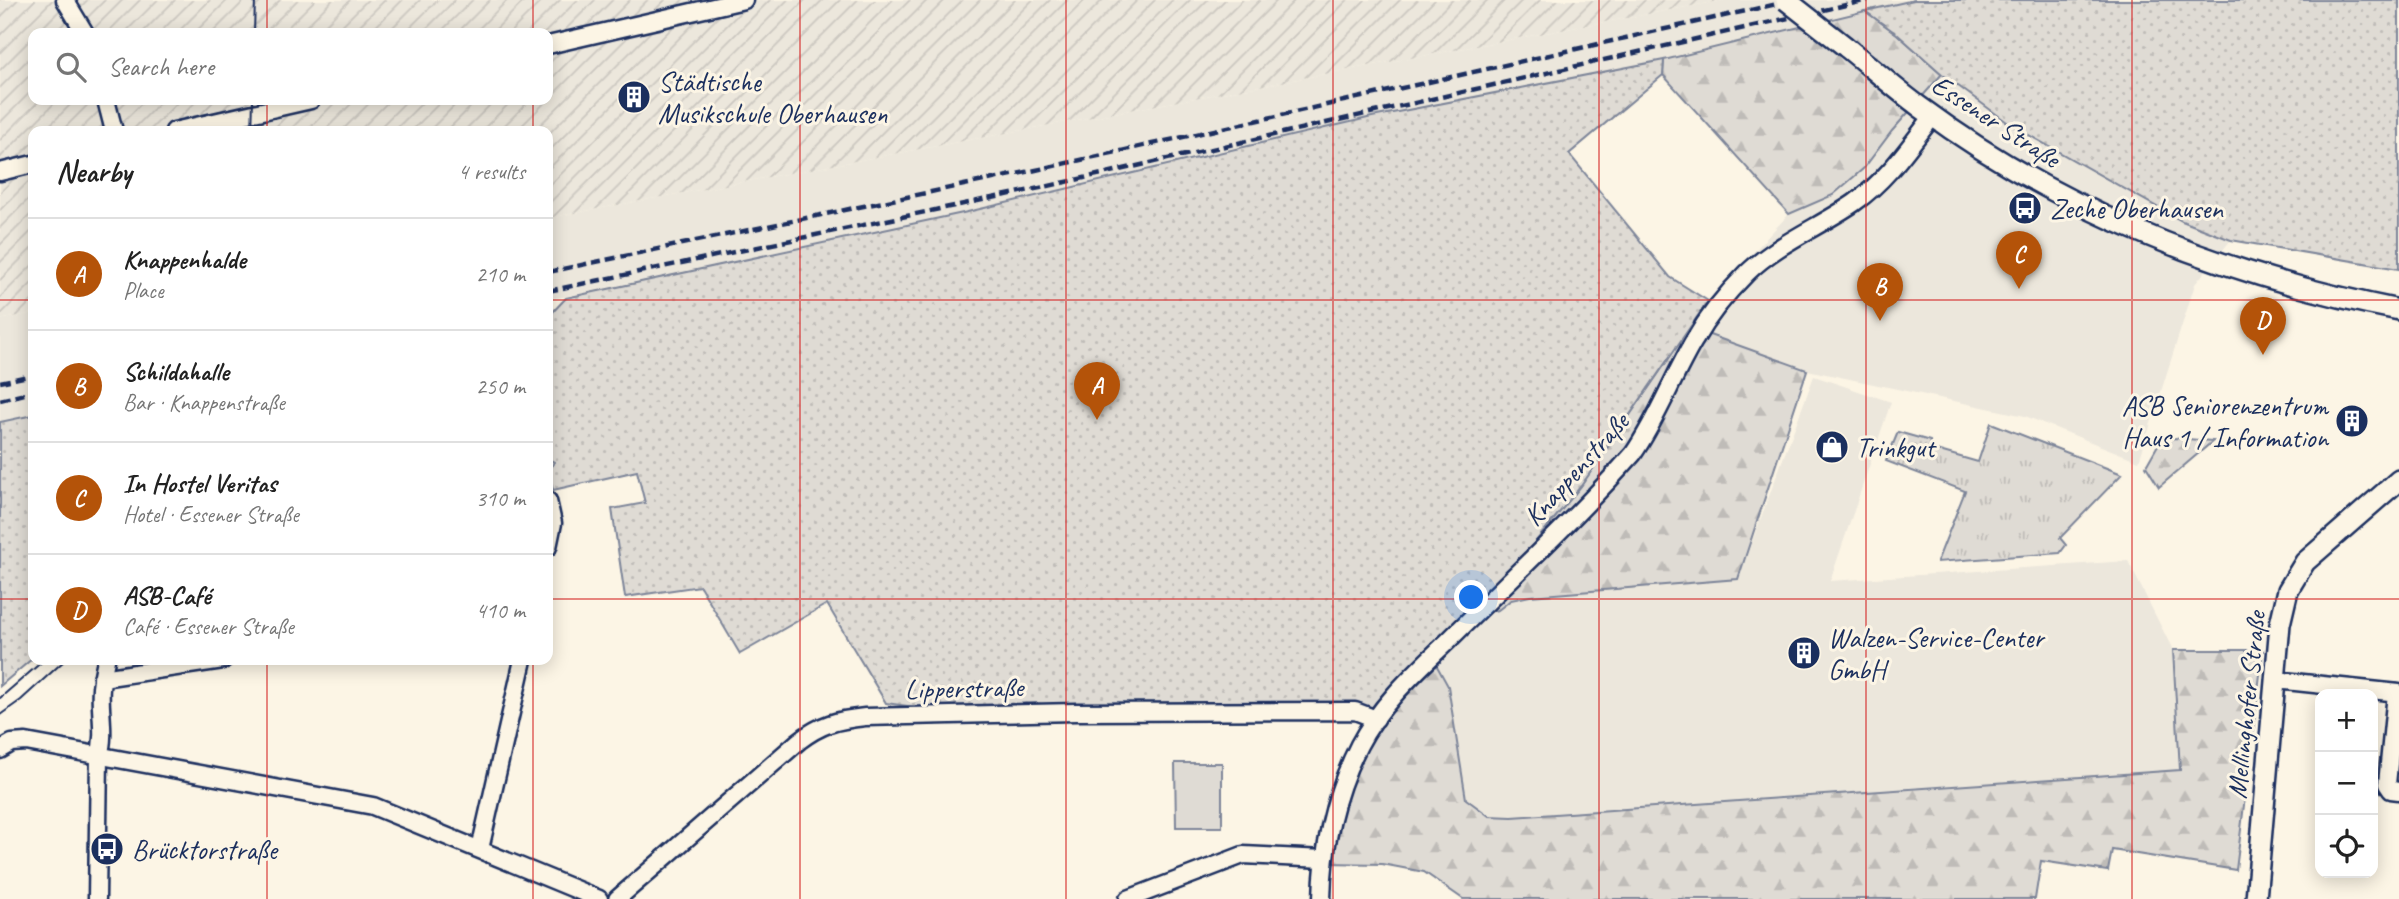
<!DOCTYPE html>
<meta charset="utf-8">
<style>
:root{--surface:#fff;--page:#f2f2f2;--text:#222;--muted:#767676;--line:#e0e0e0;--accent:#b45309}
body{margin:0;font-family:Caveat,sans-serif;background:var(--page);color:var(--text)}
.controls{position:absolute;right:21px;bottom:21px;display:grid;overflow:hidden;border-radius:14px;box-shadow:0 4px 18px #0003}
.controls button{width:63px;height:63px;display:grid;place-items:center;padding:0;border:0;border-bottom:2px solid var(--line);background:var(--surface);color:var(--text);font:35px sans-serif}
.you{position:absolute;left:1472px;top:598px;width:24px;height:24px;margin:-18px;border:5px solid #fff;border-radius:50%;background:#1a73e8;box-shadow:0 0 0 10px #1a73e833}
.badge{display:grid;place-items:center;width:46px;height:46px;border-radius:50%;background:var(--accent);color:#fff;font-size:23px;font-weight:700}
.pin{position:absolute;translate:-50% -58px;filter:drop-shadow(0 2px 4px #0008)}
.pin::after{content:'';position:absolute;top:37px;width:24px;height:21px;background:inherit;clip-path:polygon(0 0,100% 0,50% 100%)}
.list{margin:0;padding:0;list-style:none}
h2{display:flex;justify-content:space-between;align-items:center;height:91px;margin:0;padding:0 28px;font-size:30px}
h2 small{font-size:23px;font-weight:400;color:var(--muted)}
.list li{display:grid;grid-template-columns:46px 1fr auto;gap:21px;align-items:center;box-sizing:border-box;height:112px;padding:0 28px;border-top:2px solid var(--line)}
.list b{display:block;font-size:26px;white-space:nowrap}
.list p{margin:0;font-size:23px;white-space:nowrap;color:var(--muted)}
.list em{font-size:23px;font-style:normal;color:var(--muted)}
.icon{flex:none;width:38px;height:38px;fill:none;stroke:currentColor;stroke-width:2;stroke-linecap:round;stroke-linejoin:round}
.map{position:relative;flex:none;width:2399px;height:899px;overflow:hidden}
.search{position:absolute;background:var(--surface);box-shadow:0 4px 18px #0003;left:28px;top:28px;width:525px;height:77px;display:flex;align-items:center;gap:18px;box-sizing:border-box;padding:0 24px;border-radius:14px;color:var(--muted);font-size:26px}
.panel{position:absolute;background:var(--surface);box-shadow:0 4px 18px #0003;left:28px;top:126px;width:525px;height:539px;border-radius:14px}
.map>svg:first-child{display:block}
.built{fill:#ece7dc}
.industrial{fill:url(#industrial-furrows);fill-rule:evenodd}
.grass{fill:url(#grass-tufts);stroke:#7d8599;stroke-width:2}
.forest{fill:url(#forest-firs);stroke:#7d8599;stroke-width:2}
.park{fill:url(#park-dots);stroke:#7d8599;stroke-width:2}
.pitch{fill:#dfdbd4;stroke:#7d8599;stroke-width:2}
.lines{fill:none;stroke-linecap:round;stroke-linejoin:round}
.minor-casing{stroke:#1b2f5e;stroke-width:21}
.major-casing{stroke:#1b2f5e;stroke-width:24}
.minor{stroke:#fcf5e5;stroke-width:16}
.major{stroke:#fcf5e5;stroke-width:19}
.tram{stroke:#1b2f5e;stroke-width:2}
.rail{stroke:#1b2f5e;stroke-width:4.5;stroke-dasharray:10 5;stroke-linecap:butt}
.major-bridge-casing{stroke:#1b2f5e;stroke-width:24;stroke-linecap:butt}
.major-bridge{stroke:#fcf5e5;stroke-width:19}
.grid{fill:none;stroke:#d62828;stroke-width:2;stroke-opacity:0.55}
.labels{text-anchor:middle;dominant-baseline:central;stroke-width:6;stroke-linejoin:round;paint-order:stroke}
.poi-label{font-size:28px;fill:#1b2f5e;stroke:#fcf5e5;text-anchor:start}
.street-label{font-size:28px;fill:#1b2f5e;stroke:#fcf5e5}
</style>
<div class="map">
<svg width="2399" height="899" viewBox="0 0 2399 899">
<defs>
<pattern id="industrial-furrows" width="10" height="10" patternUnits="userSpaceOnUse" patternTransform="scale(1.75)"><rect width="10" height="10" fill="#ece7dc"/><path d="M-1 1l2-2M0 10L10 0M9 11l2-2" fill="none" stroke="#cac6bf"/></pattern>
<pattern id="grass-tufts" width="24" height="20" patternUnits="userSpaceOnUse" patternTransform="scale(1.75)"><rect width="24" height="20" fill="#dfdbd4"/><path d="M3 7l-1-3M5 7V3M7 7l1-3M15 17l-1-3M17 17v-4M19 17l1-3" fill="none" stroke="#bfbcb8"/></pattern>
<pattern id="forest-firs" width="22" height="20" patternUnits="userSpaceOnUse" patternTransform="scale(1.75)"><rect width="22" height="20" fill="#dfdbd4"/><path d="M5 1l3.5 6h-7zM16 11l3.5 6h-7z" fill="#bfbcb8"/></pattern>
<pattern id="park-dots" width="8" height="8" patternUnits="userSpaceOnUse" patternTransform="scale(1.75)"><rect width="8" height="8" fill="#dfdbd4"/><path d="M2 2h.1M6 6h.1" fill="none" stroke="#bfbcb8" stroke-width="1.8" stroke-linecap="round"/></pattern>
</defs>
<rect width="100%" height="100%" fill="#fcf5e5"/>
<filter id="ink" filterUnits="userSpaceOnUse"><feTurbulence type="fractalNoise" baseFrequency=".0143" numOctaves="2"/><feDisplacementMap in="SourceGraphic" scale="14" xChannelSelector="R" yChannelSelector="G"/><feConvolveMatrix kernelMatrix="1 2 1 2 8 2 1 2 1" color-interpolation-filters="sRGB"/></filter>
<g filter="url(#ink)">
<g class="built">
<path d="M1724,0H1914L1664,60L1372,117L963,213L548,300V218Z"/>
<path d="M1942,74L2011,125L2182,221L2231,240L2195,284L2139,461L2025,416L1807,370L1690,328L1708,301L1789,214L1808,205L1865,168L1892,131Z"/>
<path d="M33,313V415L0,422V320Z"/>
<path d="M1814,376L1891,402L1830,581L2128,561L2173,650L2180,770L1512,817L1489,816L1466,799L1448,686L1432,657L1471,615L1498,610L1511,600L1530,596L1738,579Z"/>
</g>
<path class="industrial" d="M0,0H1724L548,218V131H33V313L0,320ZM33,33H548V100H33Z"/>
<path class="grass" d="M1991,423L2122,474L2060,538L2066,545L2060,553L1937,562L1965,491L1886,461L1898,432L1930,441L1929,448L1978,462Z"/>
<g class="forest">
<path d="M1865,11L1897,34L1942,74L1892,131L1864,168L1833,195L1789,214L1663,75L1664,60Z"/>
<path d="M1690,328L1807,370L1738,579L1530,596L1511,600L1498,610L1471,615L1527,552L1581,486Z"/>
<path d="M2174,438L2213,441L2159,487L2146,466L2159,443Z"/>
<path d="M2173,650H2263L2236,870L2112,850L2108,871L2041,861L2035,899H1463L1424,872L1382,864L1326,863L1354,756L1432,657L1448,686L1466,799L1489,816L1512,817L2180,770Z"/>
</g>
<g class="park">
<path d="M1914,0H2399V269L2231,240L2182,221L2011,125L1942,74L1897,34L1865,11Z"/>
<path d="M1664,60L1663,75L1569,154L1670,277L1708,301L1581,486L1527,552L1376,717L971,715L886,703L827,604L740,654L700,586L625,597L612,509L645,503L637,471L553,490L548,472L554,462L548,459V317L566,298L963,213L1372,117Z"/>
<path d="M33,415V658L0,686V422Z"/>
</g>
<path class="pitch" d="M1175,763H1222V827H1176Z"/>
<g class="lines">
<defs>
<g id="minor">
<path d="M65,0L85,33"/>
<path d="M548,45L744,0"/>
<path d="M106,100L114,131"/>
<path d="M174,131L311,100"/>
<path d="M0,172L33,164"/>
<path d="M548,501L553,523L548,547"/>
<path d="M102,678L223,660"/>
<path d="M2275,680L2399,693"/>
<path d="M2396,693L2387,784L2391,790L2399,791"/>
<path d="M0,750L12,743L26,742L373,806L599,899"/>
<path d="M480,849L523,660"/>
<path d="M97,899L99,756C106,733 99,711 101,688C102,679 104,669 106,660"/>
<path d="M617,899L799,741C821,724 837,720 865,717L1076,712L1355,711L1376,719"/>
<path d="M1128,899L1243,855L1324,859"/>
<path d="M1322,899C1323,845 1334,794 1359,745C1381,703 1416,672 1449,640C1510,579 1575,519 1633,454C1658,418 1672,378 1694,341C1708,316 1727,293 1747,273C1778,243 1819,227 1854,203C1887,180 1909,147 1933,116"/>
</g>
<g id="major">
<path d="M1846,47C1871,67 1894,88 1920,107C2063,213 2226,276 2399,310"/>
<path d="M2256,899L2280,624L2288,590L2305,562L2399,480"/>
</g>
</defs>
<use href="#minor" class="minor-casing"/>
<use href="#major" class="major-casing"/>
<use href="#minor" class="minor"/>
<use href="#major" class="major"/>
<g class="tram">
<path d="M254,33L255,0"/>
<path d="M252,131L253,100"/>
<path d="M0,698L44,660"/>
<path d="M0,715L21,700L65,660"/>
</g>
<g class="rail">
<path d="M548,272L1036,170L1795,0"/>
<path d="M548,291L1040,188L1868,0"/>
<path d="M0,382L33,375"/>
<path d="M0,400L33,392"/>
</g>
<defs>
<path id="major-bridge" d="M1786,0L1846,47"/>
</defs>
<use href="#major-bridge" class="major-bridge-casing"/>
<use href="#major-bridge" class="major-bridge"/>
</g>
</g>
<path class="grid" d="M267,0V33M533,0V33M800,0V899M1066,0V899M1333,0V899M1599,0V899M1866,0V899M2132,0V899M267,100V131M533,100V131M0,300H33M548,300H2399M0,599H33M548,599H2399M267,660V899M533,660V899"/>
<defs>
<symbol id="building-disc" viewBox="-11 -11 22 22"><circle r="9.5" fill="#1b2f5e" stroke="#fcf5e5"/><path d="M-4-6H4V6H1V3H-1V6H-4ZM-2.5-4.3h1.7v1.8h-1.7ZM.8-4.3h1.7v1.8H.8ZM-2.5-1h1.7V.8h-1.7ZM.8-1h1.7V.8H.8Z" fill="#fff"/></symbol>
<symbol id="bus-disc" viewBox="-11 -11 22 22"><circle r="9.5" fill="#1b2f5e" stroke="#fcf5e5"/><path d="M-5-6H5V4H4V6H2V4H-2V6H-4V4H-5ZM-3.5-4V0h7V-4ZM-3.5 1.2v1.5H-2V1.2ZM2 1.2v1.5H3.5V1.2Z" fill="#fff"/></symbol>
<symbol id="shop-disc" viewBox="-11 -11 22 22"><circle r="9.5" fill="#1b2f5e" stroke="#fcf5e5"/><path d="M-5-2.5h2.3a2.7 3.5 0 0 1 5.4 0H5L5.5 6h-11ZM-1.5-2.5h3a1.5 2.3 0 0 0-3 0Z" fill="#fff"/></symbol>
</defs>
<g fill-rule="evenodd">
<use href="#building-disc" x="615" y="78" width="38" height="38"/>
<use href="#bus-disc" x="2006" y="189" width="38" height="38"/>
<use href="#building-disc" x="2333" y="402" width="38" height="38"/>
<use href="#shop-disc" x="1813" y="428" width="38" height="38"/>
<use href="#building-disc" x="1785" y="634" width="38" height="38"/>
<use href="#bus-disc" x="88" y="830" width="38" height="38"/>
</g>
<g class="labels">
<g class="poi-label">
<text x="658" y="81">Städtische<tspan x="658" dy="32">Musikschule Oberhausen</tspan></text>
<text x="2050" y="208">Zeche Oberhausen</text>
<text x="2328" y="405" text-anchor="end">ASB Seniorenzentrum<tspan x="2328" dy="32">Haus 1 / Information</tspan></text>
<text x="1856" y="447">Trinkgut</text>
<text x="1828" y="637">Walzen-Service-Center<tspan x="1828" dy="32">GmbH</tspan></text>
<text x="132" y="849">Brücktorstraße</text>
</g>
<g class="street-label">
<text transform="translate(1996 121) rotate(33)">Essener Straße</text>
<text transform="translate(1576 469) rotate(-48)">Knappenstraße</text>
<text transform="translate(964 688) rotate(-1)">Lipperstraße</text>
<text transform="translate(2246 705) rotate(-84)">Mellinghofer Straße</text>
</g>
</g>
</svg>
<div class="controls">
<button>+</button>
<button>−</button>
<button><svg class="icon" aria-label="locate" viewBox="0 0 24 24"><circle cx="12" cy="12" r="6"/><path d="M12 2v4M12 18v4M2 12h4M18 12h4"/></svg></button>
</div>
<div class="you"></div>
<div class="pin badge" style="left:1097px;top:420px">A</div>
<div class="pin badge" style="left:1880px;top:321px">B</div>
<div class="pin badge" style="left:2019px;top:289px">C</div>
<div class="pin badge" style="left:2263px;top:355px">D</div>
<div class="search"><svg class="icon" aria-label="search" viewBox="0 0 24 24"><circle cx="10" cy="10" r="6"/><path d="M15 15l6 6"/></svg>Search here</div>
<section class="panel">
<h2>Nearby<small>4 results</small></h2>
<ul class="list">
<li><span class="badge">A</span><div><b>Knappenhalde</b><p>Place</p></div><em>210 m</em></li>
<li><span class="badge">B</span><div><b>Schildahalle</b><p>Bar · Knappenstraße</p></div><em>250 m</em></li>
<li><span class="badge">C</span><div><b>In Hostel Veritas</b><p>Hotel · Essener Straße</p></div><em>310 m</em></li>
<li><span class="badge">D</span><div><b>ASB-Café</b><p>Café · Essener Straße</p></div><em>410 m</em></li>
</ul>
</section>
</div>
